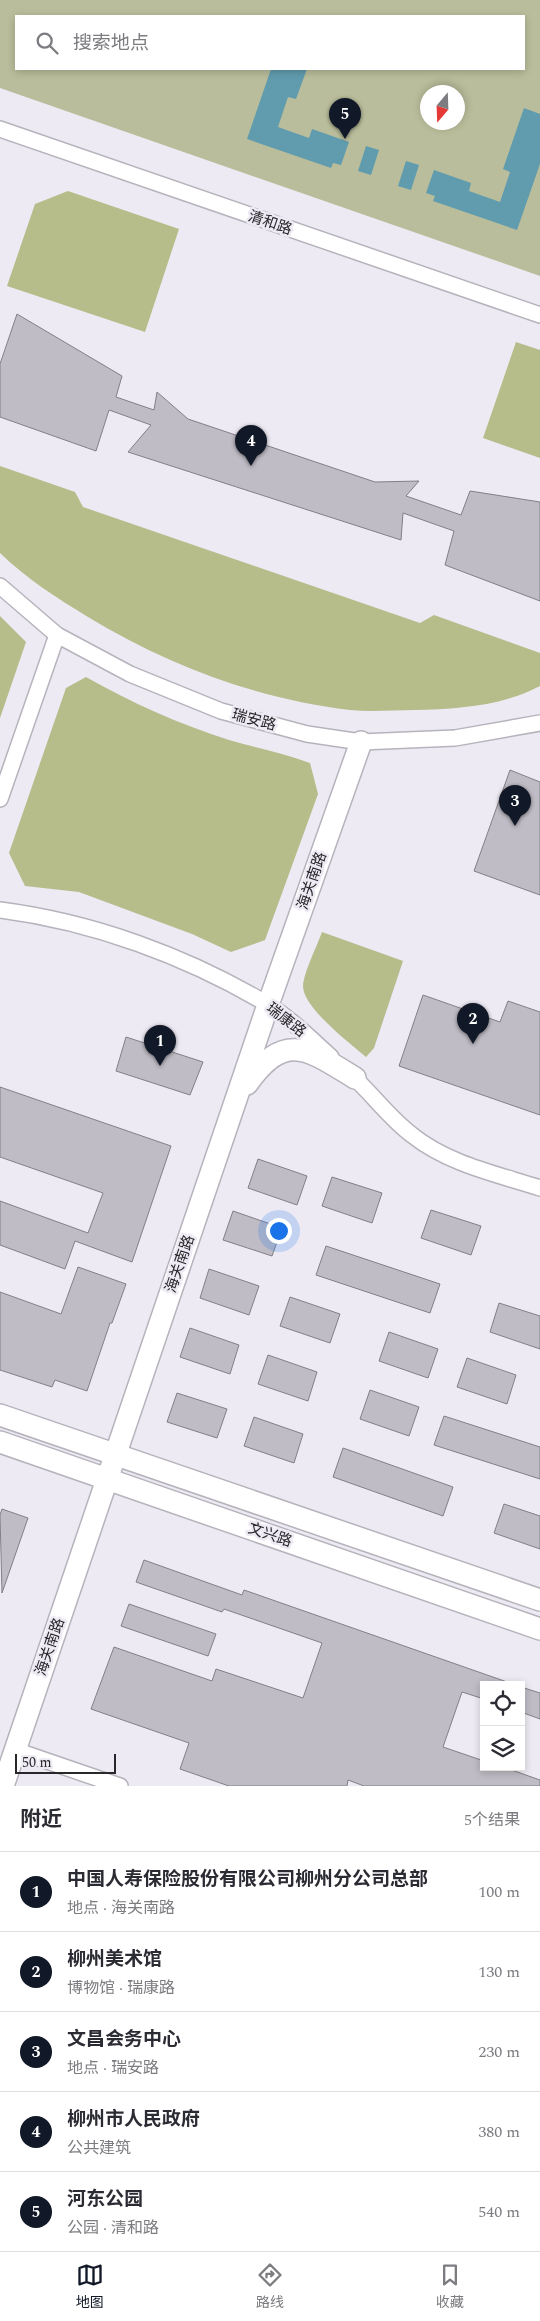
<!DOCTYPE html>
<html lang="zh">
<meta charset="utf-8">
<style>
:root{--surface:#fff;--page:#f2f2f3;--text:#2b2b33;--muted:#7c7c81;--line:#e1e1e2;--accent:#111827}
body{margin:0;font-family:Spectral,"Noto Sans SC",serif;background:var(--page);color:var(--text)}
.controls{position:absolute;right:15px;bottom:15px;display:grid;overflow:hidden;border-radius:0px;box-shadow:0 2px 8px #0003}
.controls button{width:45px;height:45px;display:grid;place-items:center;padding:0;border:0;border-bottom:1px solid var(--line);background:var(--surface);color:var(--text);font:25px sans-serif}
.compass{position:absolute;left:420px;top:85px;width:45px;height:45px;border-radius:50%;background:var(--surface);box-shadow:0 2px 8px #0003;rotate:199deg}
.scale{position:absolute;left:15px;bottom:12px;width:101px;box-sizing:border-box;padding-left:5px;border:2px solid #28272a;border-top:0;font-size:14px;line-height:18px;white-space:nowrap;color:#28272a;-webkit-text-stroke:4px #edeaf3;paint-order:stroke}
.you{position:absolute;left:278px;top:1230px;width:18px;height:18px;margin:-12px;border:4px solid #fff;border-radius:50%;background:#1a73e8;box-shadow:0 0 0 8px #1a73e833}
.badge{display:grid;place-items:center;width:32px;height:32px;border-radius:50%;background:var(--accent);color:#fff;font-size:16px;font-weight:700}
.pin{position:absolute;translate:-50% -41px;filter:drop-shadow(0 1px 2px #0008)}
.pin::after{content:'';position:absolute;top:26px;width:18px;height:15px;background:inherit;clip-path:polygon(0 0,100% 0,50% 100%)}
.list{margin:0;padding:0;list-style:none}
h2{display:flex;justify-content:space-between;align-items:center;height:65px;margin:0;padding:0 20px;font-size:21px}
h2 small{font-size:16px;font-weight:400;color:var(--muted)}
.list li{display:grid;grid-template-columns:32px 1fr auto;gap:15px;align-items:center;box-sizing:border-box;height:80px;padding:0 20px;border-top:1px solid var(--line)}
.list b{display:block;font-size:19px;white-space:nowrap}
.list p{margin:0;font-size:16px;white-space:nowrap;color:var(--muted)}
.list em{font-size:16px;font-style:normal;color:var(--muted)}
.icon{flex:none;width:28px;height:28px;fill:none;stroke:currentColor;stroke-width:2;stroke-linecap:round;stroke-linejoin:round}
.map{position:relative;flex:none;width:540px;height:1786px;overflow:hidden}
.search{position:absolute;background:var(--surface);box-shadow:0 2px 8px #0003;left:15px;right:15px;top:15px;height:55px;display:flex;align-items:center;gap:12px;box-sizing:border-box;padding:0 18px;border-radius:0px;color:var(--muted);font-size:19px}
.sheet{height:465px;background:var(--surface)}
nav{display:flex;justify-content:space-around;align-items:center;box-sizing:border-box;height:70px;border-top:1px solid var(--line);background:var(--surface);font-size:14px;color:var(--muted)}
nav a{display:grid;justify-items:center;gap:2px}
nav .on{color:var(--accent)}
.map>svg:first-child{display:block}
.green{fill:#b9bd9b;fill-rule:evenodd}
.forest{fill:#b6bc8a}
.water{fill:#609cae}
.building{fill:#c0bcc5;stroke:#827f87}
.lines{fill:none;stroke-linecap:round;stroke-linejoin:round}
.street-casing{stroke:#b6b3bc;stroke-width:18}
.secondary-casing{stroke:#b6b3bc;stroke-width:24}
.street{stroke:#fff;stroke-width:15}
.secondary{stroke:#fff;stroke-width:21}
.labels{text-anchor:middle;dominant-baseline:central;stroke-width:5;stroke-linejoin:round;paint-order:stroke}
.street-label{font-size:15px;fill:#28272a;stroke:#edeaf3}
</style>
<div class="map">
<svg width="540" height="1786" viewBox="0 0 540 1786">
<rect width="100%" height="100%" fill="#edeaf3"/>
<path class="green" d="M0,0H540V276L0,88ZM16,16H524V69H16ZM428,92H458V122H428Z"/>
<g class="forest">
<path d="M68,191L179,229L145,332L7,286L35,204Z"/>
<path d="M516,342L540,350V458L483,438Z"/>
<path d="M0,466L75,492L83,507L420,623L434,615L540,653V686C502,706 457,709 415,710C394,710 371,712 350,710C257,699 169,666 88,617C57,598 27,579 0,553Z"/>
<path d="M0,616L26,642L0,718Z"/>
<path d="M86,677C132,703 179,724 229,740C256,748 283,753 310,763L318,794L265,940L231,952L192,934L79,892L25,886L9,853L66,688Z"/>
<path d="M322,932L403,961L374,1048L366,1057C350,1043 303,1008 303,986C304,972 317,946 322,932Z"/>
</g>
<g class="water">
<path d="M271,69H307L296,99L288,97L278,127L309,138L312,129L349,142L341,165L333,163L331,168L247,139Z"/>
<path d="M524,108L540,114V164L517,230L433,201L435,196L426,193L434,170L471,183L469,191L500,202L510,172L503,169Z"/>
<path d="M366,146L379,150L371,175L358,171Z"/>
<path d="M406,161L419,165L411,190L398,186Z"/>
</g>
<g class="building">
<path d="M17,314L122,376L116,397L154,410L157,392L188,419L375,482L419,481L406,496L461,515L470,491L540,502V601L445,565L454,531L403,513L401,540L128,452L151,425L109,410L96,451L0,417V364Z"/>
<path d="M510,770L540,782V895L474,871Z"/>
<path d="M423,995L500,1022L508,1001L540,1012V1115L399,1066Z"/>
<path d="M126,1037L203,1062L190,1095L116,1071Z"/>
<path d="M0,1087L171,1146L132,1262L75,1241L65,1269L0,1245V1201L88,1233L103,1193L0,1157Z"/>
<path d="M258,1159L307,1176L297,1205L248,1188Z"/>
<path d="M332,1177L382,1193L372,1223L322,1206Z"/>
<path d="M431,1210L481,1226L471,1255L421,1238Z"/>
<path d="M233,1211L282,1228L272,1256L223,1240Z"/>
<path d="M326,1246L440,1284L430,1313L316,1275Z"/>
<path d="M78,1267L126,1284L112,1323H110L87,1391L55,1380L52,1387L0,1370V1292L61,1314Z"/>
<path d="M209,1269L259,1286L249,1315L200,1298Z"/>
<path d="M290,1297L340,1314L330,1343L280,1326Z"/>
<path d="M499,1303L540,1316V1349L490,1332Z"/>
<path d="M190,1328L239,1345L230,1374L180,1357Z"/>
<path d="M389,1332L438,1349L428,1378L379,1361Z"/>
<path d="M268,1355L317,1372L308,1401L258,1384Z"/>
<path d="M467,1358L516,1375L507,1404L457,1387Z"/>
<path d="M370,1390L419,1407L409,1436L360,1419Z"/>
<path d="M177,1393L227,1409L217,1438L167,1422Z"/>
<path d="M444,1416L540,1447V1479L434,1445Z"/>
<path d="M254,1417L303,1434L294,1463L244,1446Z"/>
<path d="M343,1448L453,1487L443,1516L333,1477Z"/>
<path d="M504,1504L540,1516V1549L494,1533Z"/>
<path d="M2,1509L28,1518L2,1593L0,1515Z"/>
<path d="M144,1560L242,1595L244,1590L510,1683V1685H484V1699L462,1692L443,1747L484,1761V1767H503L540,1780V1786H364L348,1780L347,1786H229L180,1769L189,1743L91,1709L114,1647L212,1681L216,1669L303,1698L322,1643L224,1609L222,1612L136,1582Z"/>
<path d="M129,1604L216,1634L208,1656L121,1626Z"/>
<path d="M521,1687L540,1693V1719L521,1712Z"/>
</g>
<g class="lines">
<defs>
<g id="street">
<path d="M0,129L540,315"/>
<path d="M0,586L57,635L130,674L221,711L307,734L361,742L455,738L540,723"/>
<path d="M0,799L57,635"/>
<path d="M0,910C93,922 186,956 267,1004C290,1018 311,1039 331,1057"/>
<path d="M349,1073C371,1092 388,1117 412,1135C448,1164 497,1174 540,1188"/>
<path d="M15,1750L120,1786"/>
</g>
<g id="secondary">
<path d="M247,1084C285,1030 308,1049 355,1078"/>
<path d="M0,1415L540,1600"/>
<path d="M0,1442L540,1629"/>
<path d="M3,1786L268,1005L361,742"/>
</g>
</defs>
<use href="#street" class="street-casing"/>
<use href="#secondary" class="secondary-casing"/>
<use href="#street" class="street"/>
<use href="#secondary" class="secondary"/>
</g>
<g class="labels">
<g class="street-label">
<text transform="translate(270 223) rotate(19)">清和路</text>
<text transform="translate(254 720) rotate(15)">瑞安路</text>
<text transform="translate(312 881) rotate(-71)">海关南路</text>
<text transform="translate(286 1020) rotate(38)">瑞康路</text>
<text transform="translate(180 1264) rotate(-71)">海关南路</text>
<text transform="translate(270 1535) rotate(19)">文兴路</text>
<text transform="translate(50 1647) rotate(-71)">海关南路</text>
</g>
</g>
</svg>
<div class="controls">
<button><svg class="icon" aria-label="locate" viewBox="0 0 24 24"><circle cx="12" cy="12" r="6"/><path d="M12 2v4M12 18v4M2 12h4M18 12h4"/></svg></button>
<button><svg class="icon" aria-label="layers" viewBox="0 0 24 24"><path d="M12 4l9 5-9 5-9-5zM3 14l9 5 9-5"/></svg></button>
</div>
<svg class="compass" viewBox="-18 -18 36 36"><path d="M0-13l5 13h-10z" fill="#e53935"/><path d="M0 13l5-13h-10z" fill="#7c7c81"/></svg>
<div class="scale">50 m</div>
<div class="you"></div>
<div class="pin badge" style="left:160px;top:1066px">1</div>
<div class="pin badge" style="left:473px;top:1044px">2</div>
<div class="pin badge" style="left:515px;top:826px">3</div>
<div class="pin badge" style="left:251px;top:466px">4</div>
<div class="pin badge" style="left:345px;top:139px">5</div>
<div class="search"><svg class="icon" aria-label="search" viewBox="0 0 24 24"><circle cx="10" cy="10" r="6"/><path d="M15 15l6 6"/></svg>搜索地点</div>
</div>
<section class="sheet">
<h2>附近<small>5个结果</small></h2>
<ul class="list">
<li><span class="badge">1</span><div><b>中国人寿保险股份有限公司柳州分公司总部</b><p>地点 · 海关南路</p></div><em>100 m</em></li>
<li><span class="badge">2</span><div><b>柳州美术馆</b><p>博物馆 · 瑞康路</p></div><em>130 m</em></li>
<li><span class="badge">3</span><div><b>文昌会务中心</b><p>地点 · 瑞安路</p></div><em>230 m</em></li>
<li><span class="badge">4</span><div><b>柳州市人民政府</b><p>公共建筑</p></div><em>380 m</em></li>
<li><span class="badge">5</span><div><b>河东公园</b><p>公园 · 清和路</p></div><em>540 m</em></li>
</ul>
</section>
<nav>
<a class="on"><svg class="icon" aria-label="map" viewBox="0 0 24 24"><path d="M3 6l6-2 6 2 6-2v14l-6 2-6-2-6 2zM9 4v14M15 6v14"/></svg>地图</a>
<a><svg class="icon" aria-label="directions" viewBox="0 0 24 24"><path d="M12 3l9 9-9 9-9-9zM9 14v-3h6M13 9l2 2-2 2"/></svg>路线</a>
<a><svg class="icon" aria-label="saved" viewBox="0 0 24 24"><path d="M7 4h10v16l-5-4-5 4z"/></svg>收藏</a>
</nav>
